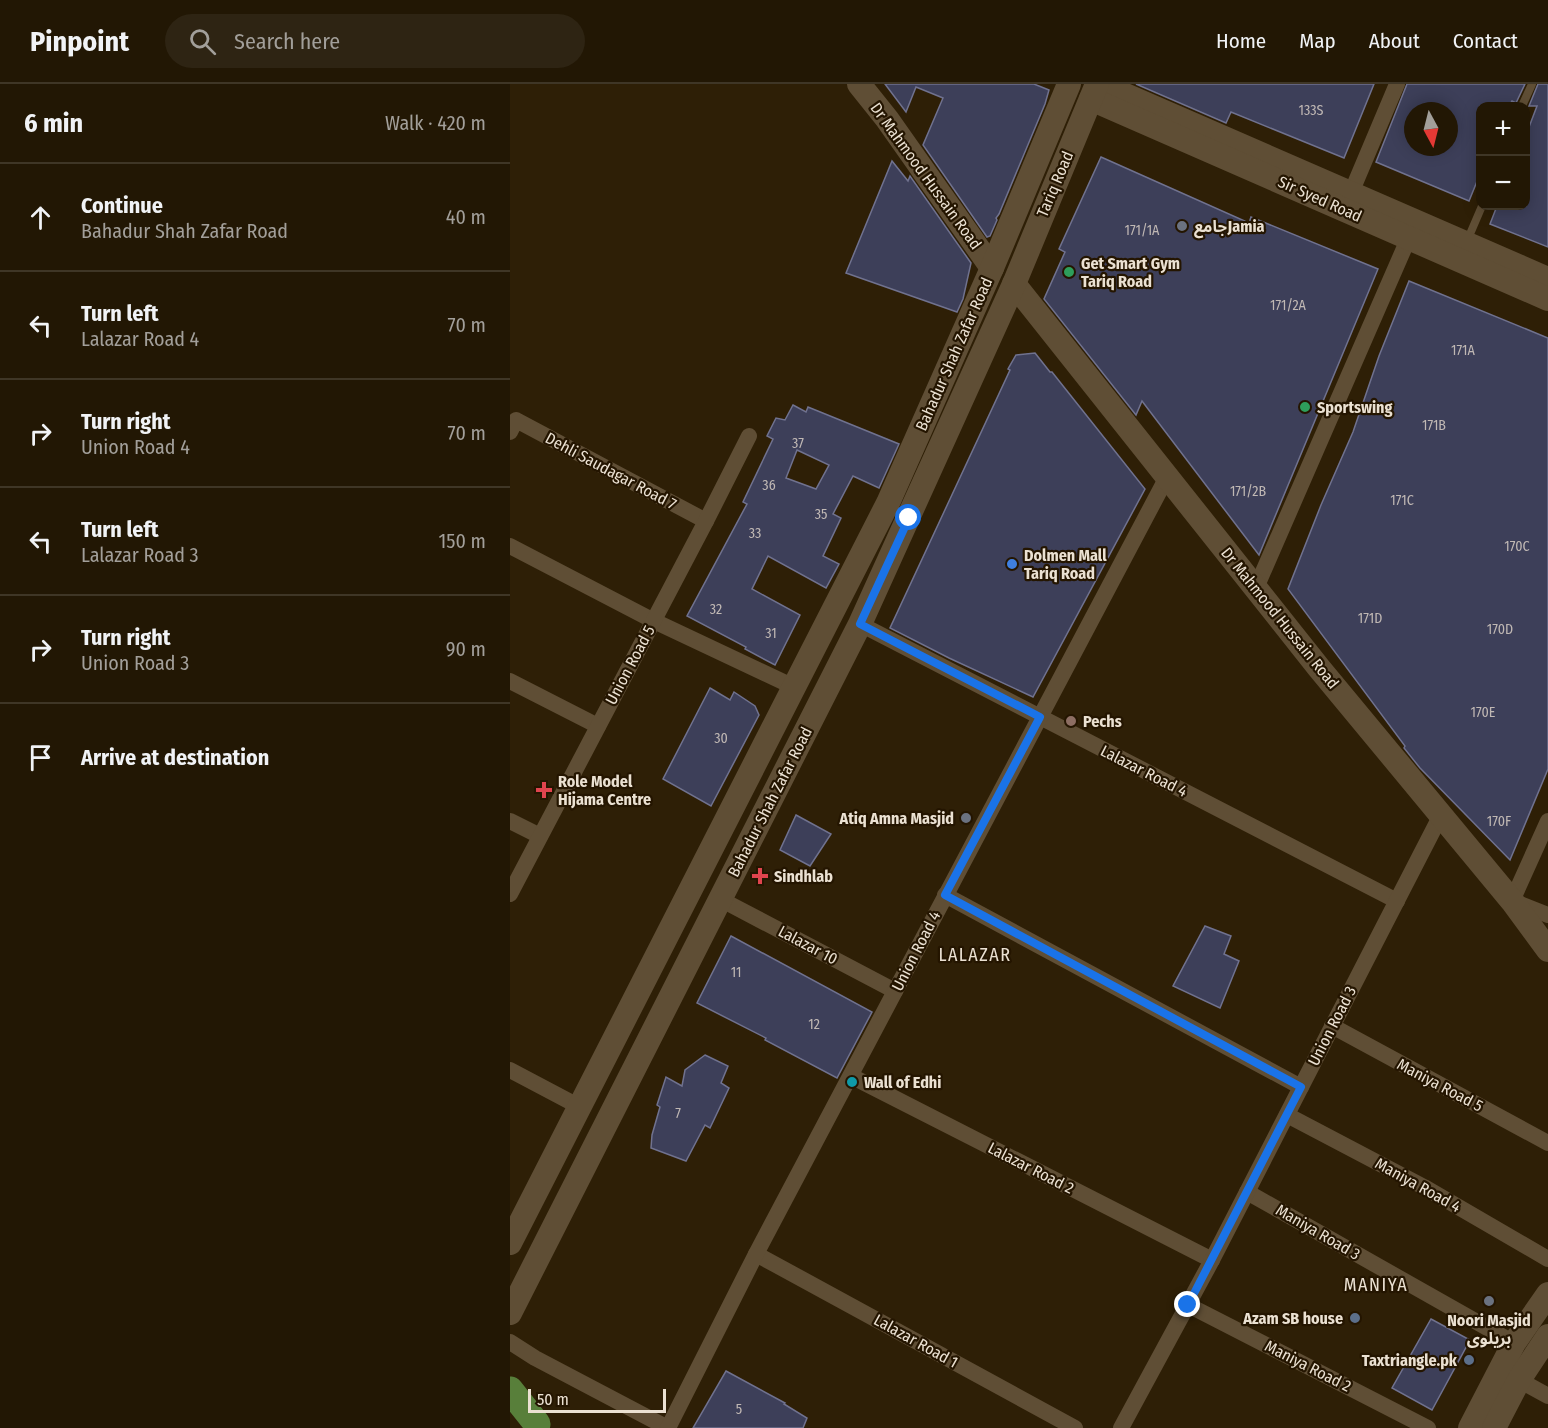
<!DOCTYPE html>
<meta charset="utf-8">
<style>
:root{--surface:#221704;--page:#2e2413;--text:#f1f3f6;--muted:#a29f9a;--line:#3f3626}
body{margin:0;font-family:"Fira Sans Condensed","Noto Sans Arabic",sans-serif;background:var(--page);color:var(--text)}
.controls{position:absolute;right:18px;top:18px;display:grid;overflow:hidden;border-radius:12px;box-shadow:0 3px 15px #0003}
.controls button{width:54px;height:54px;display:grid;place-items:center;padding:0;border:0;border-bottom:2px solid var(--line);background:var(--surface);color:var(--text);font:30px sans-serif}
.compass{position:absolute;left:894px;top:18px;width:54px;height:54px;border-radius:50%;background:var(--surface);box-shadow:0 3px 15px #0003;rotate:173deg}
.scale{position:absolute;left:18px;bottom:15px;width:138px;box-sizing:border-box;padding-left:6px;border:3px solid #ebe1d2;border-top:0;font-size:16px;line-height:21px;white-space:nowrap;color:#ebe1d2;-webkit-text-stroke:4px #241500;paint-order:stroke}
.stop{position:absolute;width:18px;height:18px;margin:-14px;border:4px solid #1a73e8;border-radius:50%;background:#fff}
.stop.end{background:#1a73e8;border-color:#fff;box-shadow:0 2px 6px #0008}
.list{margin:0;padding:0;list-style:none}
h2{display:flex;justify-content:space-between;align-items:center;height:78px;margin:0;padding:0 24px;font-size:26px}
h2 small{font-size:20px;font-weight:400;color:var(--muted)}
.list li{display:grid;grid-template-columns:39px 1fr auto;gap:18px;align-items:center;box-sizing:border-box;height:108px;padding:0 24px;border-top:2px solid var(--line)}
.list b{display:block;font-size:22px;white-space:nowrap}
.list p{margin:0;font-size:20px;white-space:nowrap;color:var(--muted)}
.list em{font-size:20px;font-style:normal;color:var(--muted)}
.icon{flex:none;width:33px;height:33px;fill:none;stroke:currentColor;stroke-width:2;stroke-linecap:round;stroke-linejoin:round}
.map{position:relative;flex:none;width:1038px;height:1344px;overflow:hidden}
header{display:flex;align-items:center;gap:36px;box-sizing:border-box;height:84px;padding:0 30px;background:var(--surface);border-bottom:2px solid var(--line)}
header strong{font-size:28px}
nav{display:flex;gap:33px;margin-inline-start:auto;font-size:21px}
.search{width:420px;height:54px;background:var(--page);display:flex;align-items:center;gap:15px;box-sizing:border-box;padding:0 21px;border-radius:33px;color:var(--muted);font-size:22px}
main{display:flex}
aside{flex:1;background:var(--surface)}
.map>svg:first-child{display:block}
.building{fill:#3d3f59;stroke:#70728f;stroke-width:1.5;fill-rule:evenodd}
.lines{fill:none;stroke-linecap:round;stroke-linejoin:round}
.lane{stroke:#5f4e35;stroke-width:8}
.street{stroke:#5f4e35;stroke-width:16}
.secondary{stroke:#5f4e35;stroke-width:24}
.primary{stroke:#587f3a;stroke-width:27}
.route{stroke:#1a73e8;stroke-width:8}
.worship-dot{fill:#6b7280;stroke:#241500;stroke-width:2}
.leisure-dot{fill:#2e9e5b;stroke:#241500;stroke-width:2}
.shop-dot{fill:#3f7fe0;stroke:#241500;stroke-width:2}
.education-dot{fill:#8d6e63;stroke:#241500;stroke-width:2}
.health-dot{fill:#e0444e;stroke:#241500;stroke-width:2}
.culture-dot{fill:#0f9aa8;stroke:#241500;stroke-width:2}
.service-dot{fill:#5c6f8a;stroke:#241500;stroke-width:2}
.labels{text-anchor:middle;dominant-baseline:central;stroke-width:4.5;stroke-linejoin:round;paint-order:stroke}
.number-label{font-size:14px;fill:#c0b8b4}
.street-label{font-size:16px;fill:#ebe1d2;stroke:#241500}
.poi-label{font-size:16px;font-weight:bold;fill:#ebe1d2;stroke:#241500;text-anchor:start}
.neighbourhood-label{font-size:18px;letter-spacing:1.5px;fill:#ebe1d2;stroke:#241500}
</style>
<header>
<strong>Pinpoint</strong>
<div class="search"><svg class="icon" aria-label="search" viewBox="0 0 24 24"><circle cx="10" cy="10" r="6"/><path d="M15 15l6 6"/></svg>Search here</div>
<nav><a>Home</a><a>Map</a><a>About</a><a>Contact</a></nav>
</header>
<main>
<aside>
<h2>6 min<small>Walk · 420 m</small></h2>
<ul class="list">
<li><svg class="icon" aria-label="ahead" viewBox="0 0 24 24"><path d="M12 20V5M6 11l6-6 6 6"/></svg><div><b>Continue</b><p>Bahadur Shah Zafar Road</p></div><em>40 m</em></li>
<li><svg class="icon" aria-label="left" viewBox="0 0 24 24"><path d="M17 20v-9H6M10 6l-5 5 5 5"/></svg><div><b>Turn left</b><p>Lalazar Road 4</p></div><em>70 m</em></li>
<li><svg class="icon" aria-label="right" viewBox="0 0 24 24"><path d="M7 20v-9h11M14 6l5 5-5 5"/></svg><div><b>Turn right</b><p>Union Road 4</p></div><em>70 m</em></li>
<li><svg class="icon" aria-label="left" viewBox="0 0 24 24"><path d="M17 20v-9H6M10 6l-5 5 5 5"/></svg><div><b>Turn left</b><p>Lalazar Road 3</p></div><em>150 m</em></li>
<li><svg class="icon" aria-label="right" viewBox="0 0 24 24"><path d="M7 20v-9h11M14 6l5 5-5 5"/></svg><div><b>Turn right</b><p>Union Road 3</p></div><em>90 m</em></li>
<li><svg class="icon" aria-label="arrive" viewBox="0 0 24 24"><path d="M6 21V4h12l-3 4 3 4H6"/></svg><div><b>Arrive at destination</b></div></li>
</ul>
</aside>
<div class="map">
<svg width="1038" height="1344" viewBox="0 0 1038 1344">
<rect width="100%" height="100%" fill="#2e1f06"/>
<g class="building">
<path d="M375,0H524L539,6L535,20L489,130L486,134L487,136L480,152L477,153L413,61L433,14L406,3L396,28Z"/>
<path d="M626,0H864L834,74L721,28L716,39Z"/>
<path d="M897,0H1015L1006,19L1002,17L999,22H970V90L959,117L866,78ZM903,27H939V63H903Z"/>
<path d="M1028,0H1038V163L980,140L987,122H1016V51L1027,22H1019Z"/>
<path d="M591,73L739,139L741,133L868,185L749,471L632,317L626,331L534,215L555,168L549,165Z"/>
<path d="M382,77L398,97L400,92L461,179L453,215L447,228L336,189Z"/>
<path d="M899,197L1038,254V685L1000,776L910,684L894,664L895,662L778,505L811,421L843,348L869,272Z"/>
<path d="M525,269L540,288H542L635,405L523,613L439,574L380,544L500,286L498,285L506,271Z"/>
<path d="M283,321L296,328L298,323L389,360L369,404L343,392L323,430L331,434L313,472L329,480L316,504L258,472L242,505L290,531L265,581L235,565L236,563L177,532L237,420L233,418L263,355L257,352L266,334L275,336ZM287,366L319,381L306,405L276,394Z"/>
<path d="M200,604L220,616L224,608L245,622L249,631L201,722L153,695Z"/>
<path d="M286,731L321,750L300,782L270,766Z"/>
<path d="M695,842L721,852L714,870L729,877L710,924L663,902Z"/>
<path d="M221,852L362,928L327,994L255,956L256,954L187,919Z"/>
<path d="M195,971L218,982L211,999L219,1004L200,1044L195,1041L176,1077L141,1064L142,1051L150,1023L147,1021L156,993L172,1002L175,986Z"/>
<path d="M921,1235L960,1256L922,1326L882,1304Z"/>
<path d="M216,1287L275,1319L274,1320L297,1334L293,1344H183Z"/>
</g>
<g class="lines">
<g class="lane">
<path d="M1012,22L1022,0"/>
<path d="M957,157L972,122"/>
</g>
<g class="street">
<path d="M841,109L887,0"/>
<path d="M0,348L6,336L196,437"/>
<path d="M0,462L144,537L284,603"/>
<path d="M746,504L903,144"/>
<path d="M350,540L887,817"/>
<path d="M0,597L88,642"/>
<path d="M0,737L30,752"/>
<path d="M1038,737L1002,817L1038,831"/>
<path d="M0,810L196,437L239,352"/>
<path d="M435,811L791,1003"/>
<path d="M210,815L385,907"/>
<path d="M822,942L1038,1059"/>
<path d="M0,986L70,1023"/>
<path d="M341,992L702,1176"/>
<path d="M777,1031L914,1103L1038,1175"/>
<path d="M737,1108L1004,1259"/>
<path d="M246,1170L565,1344"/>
<path d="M678,1221L918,1344"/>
<path d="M0,1258L25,1274L158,1344"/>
<path d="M1009,1296L1038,1312"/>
<path d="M158,1344L246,1170L657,393"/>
<path d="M611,1344L702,1176L931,731"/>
</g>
<g class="secondary">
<path d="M349,0L377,35L482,184"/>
<path d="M590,0L1038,195"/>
<path d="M581,15L1038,215"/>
<path d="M504,200L809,584L1002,817L1038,866"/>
<path d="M0,1159L378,419L482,184L559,0"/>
<path d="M0,1229L350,540L504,200L587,0"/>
<path d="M960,1344L1004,1259L1038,1210"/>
<path d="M984,1344L1009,1296L1038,1252"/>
</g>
<path class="primary" d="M0,1306L27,1340"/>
</g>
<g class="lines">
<path class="route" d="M399,434L350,540L530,633L435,811L791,1003L678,1221"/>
</g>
<g class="worship-dot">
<circle cx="672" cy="142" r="6"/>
<circle cx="456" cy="734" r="6"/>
<circle cx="979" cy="1217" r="6"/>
</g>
<g class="leisure-dot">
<circle cx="559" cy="188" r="6"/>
<circle cx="795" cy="323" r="6"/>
</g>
<circle class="shop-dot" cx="502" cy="480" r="6"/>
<circle class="education-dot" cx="561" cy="637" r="6"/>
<g class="health-dot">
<path d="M31 697h6v6h6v6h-6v6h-6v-6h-6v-6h6z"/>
<path d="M247 783h6v6h6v6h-6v6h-6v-6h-6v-6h6z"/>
</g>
<circle class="culture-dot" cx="342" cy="998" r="6"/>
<g class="service-dot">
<circle cx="845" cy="1234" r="6"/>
<circle cx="959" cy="1276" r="6"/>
</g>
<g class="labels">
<g class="number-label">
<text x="801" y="26">133S</text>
<text x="632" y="146">171/1A</text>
<text x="778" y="221">171/2A</text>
<text x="953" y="266">171A</text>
<text x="924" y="341">171B</text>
<text x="288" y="359">37</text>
<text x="259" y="401">36</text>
<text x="738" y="407">171/2B</text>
<text x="892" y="416">171C</text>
<text x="311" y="430">35</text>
<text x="245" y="449">33</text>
<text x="1007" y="462">170C</text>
<text x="206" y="525">32</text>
<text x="860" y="534">171D</text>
<text x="990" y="545">170D</text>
<text x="261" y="549">31</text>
<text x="973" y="628">170E</text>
<text x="211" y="654">30</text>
<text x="989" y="737">170F</text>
<text x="226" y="888">11</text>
<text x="304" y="940">12</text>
<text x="168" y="1029">7</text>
<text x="229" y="1325">5</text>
</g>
<g class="street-label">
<text transform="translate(416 92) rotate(54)">Dr Mahmood Hussain Road</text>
<text transform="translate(545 100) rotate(-67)">Tariq Road</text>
<text transform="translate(810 115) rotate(24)">Sir Syed Road</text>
<text transform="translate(444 270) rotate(-66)">Bahadur Shah Zafar Road</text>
<text transform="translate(101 387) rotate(28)">Dehli Saudagar Road 7</text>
<text transform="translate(770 534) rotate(51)">Dr Mahmood Hussain Road</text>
<text transform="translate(120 581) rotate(-62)">Union Road 5</text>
<text transform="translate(634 687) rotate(27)">Lalazar Road 4</text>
<text transform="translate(260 718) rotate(-63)">Bahadur Shah Zafar Road</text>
<text transform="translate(298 861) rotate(28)">Lalazar 10</text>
<text transform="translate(406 867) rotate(-63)">Union Road 4</text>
<text transform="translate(822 942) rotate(-63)">Union Road 3</text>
<text transform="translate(930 1001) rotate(28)">Maniya Road 5</text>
<text transform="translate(521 1084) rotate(27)">Lalazar Road 2</text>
<text transform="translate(908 1101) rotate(29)">Maniya Road 4</text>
<text transform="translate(808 1148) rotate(30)">Maniya Road 3</text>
<text transform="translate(406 1257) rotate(29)">Lalazar Road 1</text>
<text transform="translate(798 1282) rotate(27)">Maniya Road 2</text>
</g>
<g class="poi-label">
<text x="684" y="142">جامعJamia</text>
<text x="571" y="179">Get Smart Gym<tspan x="571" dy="18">Tariq Road</tspan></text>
<text x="807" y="323">Sportswing</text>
<text x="514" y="471">Dolmen Mall<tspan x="514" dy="18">Tariq Road</tspan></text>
<text x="573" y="637">Pechs</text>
<text x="48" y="697">Role Model<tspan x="48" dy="18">Hijama Centre</tspan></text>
<text x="444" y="734" text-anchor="end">Atiq Amna Masjid</text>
<text x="264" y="792">Sindhlab</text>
<text x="354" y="998">Wall of Edhi</text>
<text x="833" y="1234" text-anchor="end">Azam SB house</text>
<text x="979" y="1236" text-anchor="middle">Noori Masjid<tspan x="979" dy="18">بریلوی</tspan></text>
<text x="947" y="1276" text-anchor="end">Taxtriangle.pk</text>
</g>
<g class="neighbourhood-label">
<text x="465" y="871">LALAZAR</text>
<text x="866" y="1201">MANIYA</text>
</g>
</g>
</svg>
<div class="controls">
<button>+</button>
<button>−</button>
</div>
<svg class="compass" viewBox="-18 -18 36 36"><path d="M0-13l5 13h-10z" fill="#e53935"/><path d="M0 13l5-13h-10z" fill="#a29f9a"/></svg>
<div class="scale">50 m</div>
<div class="stop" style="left:399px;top:434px"></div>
<div class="stop end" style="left:678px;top:1221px"></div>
</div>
</main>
